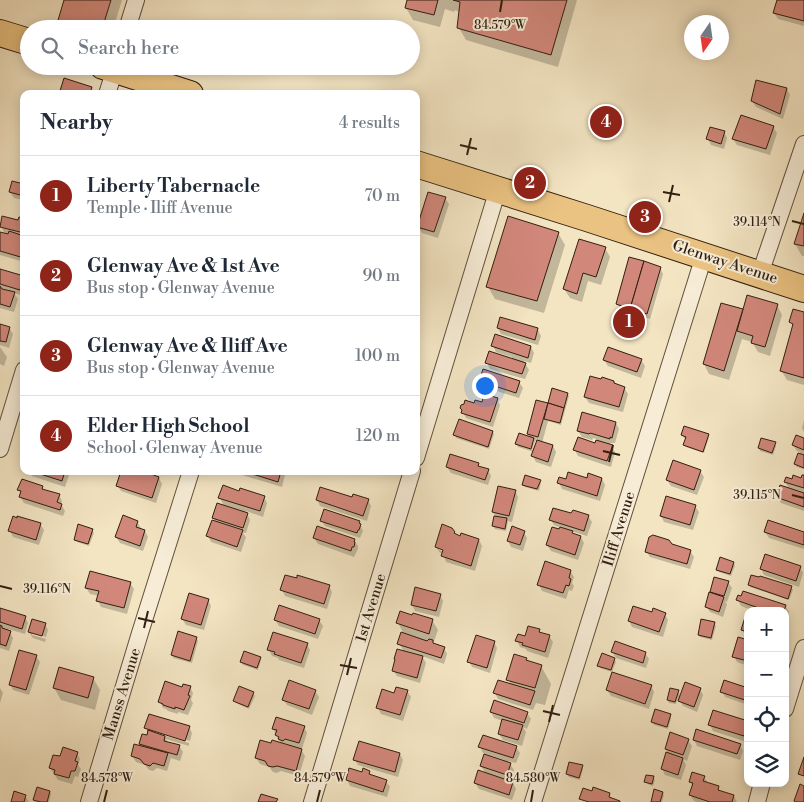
<!DOCTYPE html>
<meta charset="utf-8">
<style>
:root{--surface:#fff;--page:#f6f6f7;--text:#1f2937;--muted:#747a83;--line:#e0e1e3;--accent:#8f2418}
body{margin:0;font-family:"Libre Bodoni",serif;background:var(--page);color:var(--text)}
.controls{position:absolute;right:15px;bottom:15px;display:grid;overflow:hidden;border-radius:10px;box-shadow:0 2px 12px #0003}
.controls button{width:45px;height:45px;display:grid;place-items:center;padding:0;border:0;border-bottom:1px solid var(--line);background:var(--surface);color:var(--text);font:25px sans-serif}
.compass{position:absolute;left:684px;top:15px;width:45px;height:45px;border-radius:50%;background:var(--surface);box-shadow:0 2px 12px #0003;rotate:193deg}
.you{position:absolute;left:484px;top:385px;width:18px;height:18px;margin:-12px;border:4px solid #fff;border-radius:50%;background:#1a73e8;box-shadow:0 0 0 8px #1a73e833}
.badge{display:grid;place-items:center;width:32px;height:32px;border-radius:50%;background:var(--accent);color:#fff;font-size:16px;font-weight:700}
.pin{position:absolute;translate:-50% -50%;border:2px solid #fff;box-shadow:0 1px 5px #0006}
.list{margin:0;padding:0;list-style:none}
h2{display:flex;justify-content:space-between;align-items:center;height:65px;margin:0;padding:0 20px;font-size:21px}
h2 small{font-size:16px;font-weight:400;color:var(--muted)}
.list li{display:grid;grid-template-columns:32px 1fr auto;gap:15px;align-items:center;box-sizing:border-box;height:80px;padding:0 20px;border-top:1px solid var(--line)}
.list b{display:block;font-size:19px;white-space:nowrap}
.list p{margin:0;font-size:16px;white-space:nowrap;color:var(--muted)}
.list em{font-size:16px;font-style:normal;color:var(--muted)}
.icon{flex:none;width:28px;height:28px;fill:none;stroke:currentColor;stroke-width:2;stroke-linecap:round;stroke-linejoin:round}
.map{position:relative;flex:none;width:804px;height:802px;overflow:hidden}
.search{position:absolute;background:var(--surface);box-shadow:0 2px 12px #0003;left:20px;top:20px;width:400px;height:55px;display:flex;align-items:center;gap:12px;box-sizing:border-box;padding:0 18px;border-radius:28px;color:var(--muted);font-size:19px}
.panel{position:absolute;background:var(--surface);box-shadow:0 2px 12px #0003;left:20px;top:90px;width:400px;height:385px;border-radius:10px}
.map>svg:first-child{display:block}
.shadow{fill:#0003;fill-rule:evenodd}
.building{fill:#d1877a;stroke:#311f10}
.lines{fill:none;stroke-linecap:round;stroke-linejoin:round}
.minor-casing{stroke:#62503c;stroke-width:18}
.primary-casing{stroke:#311f10;stroke-width:28}
.minor{stroke:#f7edd7;stroke-width:16}
.primary{stroke:#eac281;stroke-width:26}
.ticks{fill:none;stroke:#311f10;stroke-width:2}
.labels{text-anchor:middle;dominant-baseline:central;stroke-width:4;stroke-linejoin:round;paint-order:stroke}
.street-label{font-size:15px;fill:#311f10;stroke:#f7edd7}
.ticks-label{font-size:12px;text-anchor:middle;fill:#311f10;stroke:#f7edd7;stroke-width:4;stroke-linejoin:round;paint-order:stroke}
</style>
<div class="map">
<svg width="804" height="802" viewBox="0 0 804 802">
<rect width="100%" height="100%" fill="#f3e4c2"/>
<filter id="stains"><feTurbulence type="fractalNoise" baseFrequency=".004" numOctaves="4"/><feColorMatrix values="0 0 0 0 .2 0 0 0 0 .09 0 0 0 0 .02 0 0 0 .5 -.17"/></filter>
<radialGradient id="worn" r=".72"><stop offset=".6" stop-color="#630" stop-opacity="0"/><stop offset="1" stop-color="#630" stop-opacity=".3"/></radialGradient>
<g class="shadow">
<path d="M66,0H122L113,29H58L57,27Z"/>
<path d="M408,0H577L558,67L466,40L459,28L460,12L455,10L454,12L445,9L440,27L413,20L406,8Z"/>
<path d="M778,0H804V26L778,19L774,13Z"/>
<path d="M787,89L790,95L783,119L756,107L752,101Z"/>
<path d="M773,127L777,133L770,155L737,145L733,139Z"/>
<path d="M724,132L727,138L724,149L711,145L708,139Z"/>
<path d="M24,185V200L14,198L10,192Z"/>
<path d="M445,198L449,204L438,238L422,233L418,227Z"/>
<path d="M804,216V256H802L795,244Z"/>
<path d="M24,220V262L0,255V233L5,234L1,226Z"/>
<path d="M558,233L565,245L544,313L495,299L488,287Z"/>
<path d="M605,248L610,257L601,285L588,281L582,302L570,298L564,289Z"/>
<path d="M660,268L663,274L650,319L621,310L618,304Z"/>
<path d="M0,271L24,278V296L14,293L18,299L14,312L0,308Z"/>
<path d="M722,305L744,311L777,305L782,315L770,356L758,352L752,342L742,339L729,380L709,374L704,364Z"/>
<path d="M804,314V385L787,380L781,370L794,327L791,322Z"/>
<path d="M0,326L9,328L13,334L9,348L0,345Z"/>
<path d="M498,328L538,330L541,336L538,345L501,334Z"/>
<path d="M493,346L531,347L534,353L531,363L524,361L529,370L525,379L490,369L487,363L511,359L512,357L496,352Z"/>
<path d="M0,347L7,357L4,366L0,364Z"/>
<path d="M604,360H641L645,366L641,378L608,366Z"/>
<path d="M481,381L519,382L523,388L519,398L484,387Z"/>
<path d="M614,382L616,385L624,388L628,394L623,412L589,403L585,397Z"/>
<path d="M567,394L569,396L561,425L548,421L542,443L553,446L556,452L551,467L536,462L533,456L534,452L518,447L516,444L530,438L528,434L547,404L549,406ZM535,441H537L534,451L532,450Z"/>
<path d="M497,399L500,405L493,427L466,418L463,412L475,405Z"/>
<path d="M804,420V432L802,428Z"/>
<path d="M616,423L619,429L615,443H610L615,452L611,467L578,456L575,450L596,445L597,439L593,438L592,440L582,437L578,431Z"/>
<path d="M492,432L494,434L489,449L456,438L455,435Z"/>
<path d="M682,435H708L709,437L704,453L686,447L684,445L686,439L684,438Z"/>
<path d="M804,439V469L797,467L795,464L800,452L797,451L793,445Z"/>
<path d="M775,443L776,446L773,455L760,451L759,448Z"/>
<path d="M478,464L480,468L488,470L491,476L488,485L451,473L447,467Z"/>
<path d="M29,471H67L69,475L65,487L32,476Z"/>
<path d="M231,471H286L282,487L232,472Z"/>
<path d="M700,471L704,477L697,495L671,486L667,480Z"/>
<path d="M804,476V511L781,503L777,497L790,490L785,482L802,479Z"/>
<path d="M159,478L162,484L156,503L121,491L117,485Z"/>
<path d="M602,479L605,485L600,501L562,489L559,483L567,481Z"/>
<path d="M540,481L541,483L539,491L525,487L523,485Z"/>
<path d="M42,487L44,491L59,495L62,501L61,504L65,511L63,516L24,503L20,497L21,494L19,490Z"/>
<path d="M515,491L518,497L512,522L508,521L506,531L495,529L493,526L495,516L493,512Z"/>
<path d="M240,492L264,497L267,503L263,517L246,511L250,520L246,533L242,532L246,537L241,552L211,542L208,536L216,523L213,518L224,506L220,498Z"/>
<path d="M353,499L368,500L371,506L367,521L320,506L317,500Z"/>
<path d="M695,506L699,512L693,530L664,522L661,516Z"/>
<path d="M572,515L588,516L592,522L587,536L571,531L573,535L581,537L584,543L578,560L551,551L547,545L560,530L561,528L554,525L550,519Z"/>
<path d="M321,520L359,522L363,531L360,538L325,526Z"/>
<path d="M137,522L141,528L140,530L145,531L148,537L143,551L120,543L116,537Z"/>
<path d="M40,524L44,530L39,545L13,537L10,531Z"/>
<path d="M451,529L455,535L479,540L482,546L475,571L446,562L443,554L440,553L436,547ZM439,547L449,553L439,550Z"/>
<path d="M92,530L94,533L89,546L77,542L75,539Z"/>
<path d="M524,532L527,538L523,551L511,547L508,541Z"/>
<path d="M765,532L804,533V549L769,538Z"/>
<path d="M314,538L354,540L358,546V549L354,557L318,544Z"/>
<path d="M671,546L690,551L694,557L690,569L650,557L646,551Z"/>
<path d="M734,563L735,566L731,576L719,572L717,569Z"/>
<path d="M800,567L803,573L799,587L764,575L761,569Z"/>
<path d="M570,571L574,577L572,583L574,586L572,591L569,590L566,599L542,591L539,585Z"/>
<path d="M715,578L728,582L732,588L727,602L725,601L727,604L723,617L710,612L706,606Z"/>
<path d="M130,583L134,589L127,614L101,607L98,601L99,596L90,594L86,588Z"/>
<path d="M749,584L791,587L793,590L789,600L750,587Z"/>
<path d="M329,586L332,592L327,609L285,596L282,590Z"/>
<path d="M440,595L443,601L439,617L415,611L412,605Z"/>
<path d="M742,598L785,606L789,612L786,621L785,611H754L741,606L738,600Z"/>
<path d="M208,600L211,606L204,630L186,625L182,619Z"/>
<path d="M0,610L25,617L28,623L25,634L8,629L13,638L9,651L0,648Z"/>
<path d="M652,614H665L668,620L663,637L632,627L629,621Z"/>
<path d="M748,614V636H746L742,630Z"/>
<path d="M275,620H319L323,626L318,639L279,626Z"/>
<path d="M432,620L438,630L433,644L444,648L447,654L444,664L422,656L426,663L420,683L397,676L393,670L396,661L395,659L404,652L399,643L404,634L398,623Z"/>
<path d="M45,624L48,630L46,637L32,632V635L46,639L45,642L33,638L29,632Z"/>
<path d="M714,624L716,626L712,640L700,637L699,635Z"/>
<path d="M539,630L541,634L549,636L553,642L548,658L527,651L526,649L520,647L517,641Z"/>
<path d="M196,638L198,641L192,663L173,658L172,655Z"/>
<path d="M494,642L497,648L490,673L472,667L469,661Z"/>
<path d="M748,642V666L737,662L734,656Z"/>
<path d="M307,644L310,650L304,668L279,660L278,658L272,656L269,650Z"/>
<path d="M612,652L645,653L649,659L646,668L616,658Z"/>
<path d="M36,656L40,662L29,695L13,690L10,684Z"/>
<path d="M260,658L261,660L258,670L243,665L241,662Z"/>
<path d="M526,659L528,662L541,666L551,684L545,705L536,703L533,710L498,699L495,693L511,685L508,679Z"/>
<path d="M614,659L616,662L612,672L600,668L599,665Z"/>
<path d="M93,678L100,690L95,710L61,700L54,688Z"/>
<path d="M651,686L654,692L649,709L611,696L607,690Z"/>
<path d="M190,687L193,693L191,700L193,703L188,715L178,712V714L168,711L166,709L163,708L160,702L183,688Z"/>
<path d="M0,688L3,693L0,703Z"/>
<path d="M700,689L703,695L697,712L683,706L678,698L676,704L669,703L668,700L678,691L681,697Z"/>
<path d="M748,689V705L725,697L722,691Z"/>
<path d="M315,691L319,697L312,715L287,705L283,699Z"/>
<path d="M407,691L411,697L403,721L381,714L378,708L395,694Z"/>
<path d="M253,693L255,696L249,709L236,703L235,701Z"/>
<path d="M491,712L527,713L531,719L527,729L523,727L526,732L522,746L503,740L499,734L503,721L494,718Z"/>
<path d="M670,715L671,718L668,729L654,725L652,722Z"/>
<path d="M748,722L747,742L713,731L710,725Z"/>
<path d="M189,727L192,733L190,741L149,728V731L189,743V746L166,739L168,743L179,746L183,752L180,761L171,758L167,771L157,768L153,771L149,770L145,765L136,762L132,756L139,747L142,735L147,737L148,733L146,728Z"/>
<path d="M304,727L307,733L302,749L300,748L305,756L299,776L281,771L277,773L273,772L269,767L260,764L256,758L272,745L281,744L273,729Z"/>
<path d="M688,740L692,746L687,761L683,759L686,765L681,780L665,775L662,769L669,755L666,749Z"/>
<path d="M694,740L740,745L743,751L740,760L697,746Z"/>
<path d="M480,747H516L520,753L516,763L508,761L514,770L510,782L513,783L516,789L512,800L479,789L475,783L486,774L481,766L504,762V760L483,753Z"/>
<path d="M77,753L80,759L78,765L81,769L78,777L75,776L72,784L58,780L50,768L61,758Z"/>
<path d="M400,754L403,760L398,777L358,765L354,759Z"/>
<path d="M582,766L583,769L580,780L569,777L567,774Z"/>
<path d="M369,772L372,776L386,781L390,787L387,797L350,786L347,780Z"/>
<path d="M704,777L708,783L718,788L721,792L734,796L737,802H697L694,801L690,795L693,787L690,782Z"/>
<path d="M653,778L655,780L653,786L647,784L646,782Z"/>
<path d="M50,792L51,794L49,802H36L34,800Z"/>
<path d="M662,793L664,795L662,802H652Z"/>
<path d="M25,796L29,802H13Z"/>
</g>
<g class="building">
<path d="M64,0H111L102,29H60L56,27Z"/>
<path d="M407,0H438L434,15L405,8Z"/>
<path d="M453,0H567L551,55L457,28L460,2Z"/>
<path d="M777,0H804V21L773,13Z"/>
<path d="M64,78L92,87L90,94H59Z"/>
<path d="M756,80L787,88L780,114L751,101Z"/>
<path d="M741,115L774,126L766,149L732,139Z"/>
<path d="M710,127L725,131L721,144L706,139Z"/>
<path d="M12,181L24,184V196L9,192Z"/>
<path d="M428,192L446,197L434,232L417,227Z"/>
<path d="M804,213V246L794,244Z"/>
<path d="M2,216L18,220L19,217L24,218V233L0,227Z"/>
<path d="M508,216L559,232L537,301L486,287Z"/>
<path d="M9,231L24,236V258L0,251V232L8,234Z"/>
<path d="M579,239L606,247L596,277L583,273L577,294L563,289Z"/>
<path d="M629,257L644,261L630,309L616,304Z"/>
<path d="M644,261L661,267L647,314L630,309Z"/>
<path d="M0,269L24,276L20,290L0,284Z"/>
<path d="M0,286L2,289L15,292L10,307L0,304Z"/>
<path d="M747,295L778,304L765,347L751,343L753,336L737,331Z"/>
<path d="M721,303L743,309L724,371L703,364Z"/>
<path d="M793,309L804,312V378L780,371L793,324L789,322Z"/>
<path d="M500,317L538,328L535,340L497,328Z"/>
<path d="M0,324L10,327L6,342L0,341Z"/>
<path d="M495,334L531,346L528,358L491,346Z"/>
<path d="M608,347L642,359L637,372L603,360Z"/>
<path d="M489,351L526,363L522,374L485,363Z"/>
<path d="M483,369L520,381L516,393L479,381Z"/>
<path d="M590,376L601,379L602,377L614,381V383L625,387L619,407L584,397Z"/>
<path d="M552,388L568,393L564,408L548,403Z"/>
<path d="M484,394L498,398L490,422L461,413L462,410L460,408L461,405L464,404L465,400L474,403L475,400L482,402Z"/>
<path d="M536,400L548,403L538,437L527,434Z"/>
<path d="M548,403L564,408L560,423L544,419Z"/>
<path d="M582,412L616,422L612,438L610,437V439L590,433L589,434L577,431Z"/>
<path d="M459,419L493,431L488,447L453,435Z"/>
<path d="M684,426L709,434L703,452L683,445L686,437L681,435Z"/>
<path d="M519,433L534,438L531,449L515,444Z"/>
<path d="M796,435L804,438V450L792,445Z"/>
<path d="M578,437L595,443L596,440L613,445L607,461L573,450Z"/>
<path d="M761,438L776,442L772,453L758,448Z"/>
<path d="M537,440L553,445L548,462L531,456Z"/>
<path d="M798,453L804,455V468L794,464Z"/>
<path d="M450,454L479,463L478,466L489,469L485,480L446,467Z"/>
<path d="M673,460L701,470L694,490L666,480Z"/>
<path d="M31,471H65L62,481Z"/>
<path d="M121,471H143L159,477L152,498L116,486Z"/>
<path d="M243,471H281L278,482Z"/>
<path d="M568,472L587,478L588,473L602,478L597,496L557,483L559,477L566,479Z"/>
<path d="M525,475L541,480L537,489L522,485Z"/>
<path d="M793,475L801,478L802,475H804V488L784,482L786,477L792,479Z"/>
<path d="M22,479L43,486L42,489L60,494L57,502L62,504L60,510L19,497L21,491L17,490Z"/>
<path d="M223,485L239,491L240,488L265,496L260,511L218,498Z"/>
<path d="M780,485L804,493V507L776,497Z"/>
<path d="M498,486L516,490L509,516L492,512Z"/>
<path d="M320,487L352,497L353,494L369,499L363,516L316,500Z"/>
<path d="M666,496L696,505L690,525L660,516Z"/>
<path d="M217,503L248,513L243,528L212,518Z"/>
<path d="M553,508L571,513L573,510L589,515L584,531L549,520Z"/>
<path d="M324,509L360,521L359,523L361,524L359,530H358L357,533L320,521Z"/>
<path d="M123,515L138,521L136,527L145,530L140,546L115,537Z"/>
<path d="M13,516L17,518V516L41,523L36,540L8,531Z"/>
<path d="M494,516L507,518L505,529L492,526Z"/>
<path d="M212,520L243,530L237,547L206,536Z"/>
<path d="M768,520L804,532V545L764,532Z"/>
<path d="M78,524L93,529L88,544L74,540Z"/>
<path d="M442,524L452,528L455,532L454,533L460,536L461,533L479,539L471,566L441,556L443,550L435,547Z"/>
<path d="M317,526L355,539L354,542H355L354,547H352L351,551L313,538Z"/>
<path d="M512,526L525,531L520,545L507,541Z"/>
<path d="M552,527L559,529L560,527L573,531L572,533L581,536L575,555L546,545Z"/>
<path d="M653,535L669,540L672,544L691,550L687,564L645,552L649,537Z"/>
<path d="M765,554L801,566L796,581L760,569Z"/>
<path d="M720,557L734,562L730,574L716,570Z"/>
<path d="M545,561L571,570L569,578L571,579L569,586L566,585L563,593L537,585Z"/>
<path d="M90,571L131,582L124,608L96,601L99,591L85,588Z"/>
<path d="M285,575L297,578V575L330,585L324,604L280,590Z"/>
<path d="M751,575L759,577L760,576L792,586L788,599L748,585Z"/>
<path d="M714,577L729,581L724,596L710,592Z"/>
<path d="M415,587L441,594L436,611L411,605Z"/>
<path d="M743,591L786,605L784,611H767L736,600L738,595L741,596Z"/>
<path d="M709,592L724,597L719,612L705,607Z"/>
<path d="M189,593L209,599L201,625L181,619Z"/>
<path d="M279,605L320,619L315,634L274,620Z"/>
<path d="M633,606L652,612L653,608L666,613L659,632L628,621Z"/>
<path d="M0,608L26,616L22,629L0,622Z"/>
<path d="M400,611L412,615L413,613L433,619L429,634L396,623Z"/>
<path d="M747,611H748V632L741,630Z"/>
<path d="M32,619L46,623L42,636L28,632Z"/>
<path d="M701,619L715,622L711,638L698,635Z"/>
<path d="M0,625L2,626V628L11,631L6,646L0,644Z"/>
<path d="M528,626L540,629L539,632L550,635L545,652L522,645L523,643L515,641L518,634L525,636Z"/>
<path d="M178,631L197,637L190,661L171,655Z"/>
<path d="M273,632L308,643L301,663L274,654L275,652L267,650Z"/>
<path d="M401,632L427,641L429,639L433,640V643L445,647L441,658L397,644Z"/>
<path d="M476,635L495,641L487,668L467,662Z"/>
<path d="M738,637L748,640V661L732,657Z"/>
<path d="M615,641L646,652L643,663L611,652Z"/>
<path d="M397,649L423,656L417,678L392,671L395,659H394Z"/>
<path d="M19,650L37,655L26,690L9,685Z"/>
<path d="M244,651L261,657L257,668L240,662Z"/>
<path d="M602,653L615,658L611,670L597,666Z"/>
<path d="M514,654L527,658L526,660L542,665L535,688L506,680Z"/>
<path d="M59,667L94,677L88,698L53,688Z"/>
<path d="M612,672L652,685L645,704L606,690Z"/>
<path d="M289,680L316,690L309,709L282,700Z"/>
<path d="M498,680L535,691L530,705L493,693Z"/>
<path d="M724,680L748,688V701L720,692Z"/>
<path d="M165,681L182,687L183,684L191,686L188,695L190,696L184,710L175,707V709L163,705V704L158,702Z"/>
<path d="M685,682L701,688L694,707L678,701Z"/>
<path d="M239,686L254,692L248,707L233,701Z"/>
<path d="M396,687L408,690L400,715L376,708L382,689L394,693Z"/>
<path d="M670,688L679,690L675,702L667,700Z"/>
<path d="M494,700L528,712L524,723L490,712Z"/>
<path d="M655,709L671,714L667,727L651,722Z"/>
<path d="M713,710L748,721V725L744,736L708,725Z"/>
<path d="M149,714L190,726L185,741L144,728Z"/>
<path d="M276,717L305,726L299,743L285,739L283,741L278,739L279,737L275,735L277,730L272,729Z"/>
<path d="M502,719L523,725L518,740L498,734Z"/>
<path d="M696,729L741,744L737,754L693,740Z"/>
<path d="M148,730L165,736L164,741L180,745L177,755L139,744L142,734L147,735Z"/>
<path d="M670,732L689,739L683,755L665,749Z"/>
<path d="M483,735L517,746L513,758L478,747Z"/>
<path d="M260,740L271,743L272,740L302,749L296,771L277,766L273,767L268,766L265,761L255,758Z"/>
<path d="M359,741L400,753L395,772L353,760Z"/>
<path d="M134,744L168,753L164,766L153,763L150,766L144,764L140,759L131,756Z"/>
<path d="M63,747L78,752L75,761L78,762L75,771H71L69,778L54,774L55,770L49,768L53,755L60,756Z"/>
<path d="M666,752L683,758L678,775L661,769Z"/>
<path d="M484,754L511,763L507,775L480,766Z"/>
<path d="M804,757V776L798,774Z"/>
<path d="M569,762L583,765L579,778L566,774Z"/>
<path d="M349,768L362,772L363,768L370,771L369,774L387,780L383,792L346,780Z"/>
<path d="M478,770L513,782L509,795L474,783Z"/>
<path d="M692,772L705,776L703,781L719,786L718,790L734,795L732,802H710L689,795L693,783L689,782Z"/>
<path d="M646,775L654,776L652,784L644,782Z"/>
<path d="M800,784L804,786V802H796L794,801Z"/>
<path d="M37,787L50,791L47,802H41L33,800Z"/>
<path d="M593,787L610,793L609,797L620,801V802H589L579,799L583,788L592,791Z"/>
<path d="M654,789L663,792L660,802H651Z"/>
<path d="M14,791L26,795L24,802H11Z"/>
<path d="M261,794L278,799L276,802H258Z"/>
</g>
<g class="lines">
<defs>
<g id="minor">
<path d="M127,29L136,0"/>
<path d="M107,94L116,66"/>
<path d="M760,274L804,144"/>
<path d="M0,449L24,370"/>
<path d="M416,458L498,189"/>
<path d="M785,709L804,648"/>
<path d="M89,802L140,633L191,471"/>
<path d="M312,802L412,471"/>
<path d="M533,802L704,256"/>
<path d="M757,802L762,783"/>
</g>
<g id="primary">
<path d="M0,33L29,42"/>
<path d="M103,66L190,94"/>
<path d="M416,164L587,218L804,289"/>
</g>
</defs>
<use href="#minor" class="minor-casing"/>
<use href="#primary" class="primary-casing"/>
<use href="#minor" class="minor"/>
<use href="#primary" class="primary"/>
</g>
<path class="ticks" d="M500,12L502,0M460,145L477,149M467,155L471,138M663,192L680,195M669,202L673,185M792,221L804,224M603,451L620,455M609,462L613,445M792,495L804,498M0,586L12,589M138,618L155,622M144,628L148,611M340,665L357,668M347,675L351,658M543,711L560,715M549,722L553,705M104,802L107,790M317,802L320,790M531,802L533,790"/>
<g class="labels">
<g class="street-label">
<text transform="translate(725 262) rotate(18)">Glenway Avenue</text>
<text transform="translate(619 529) rotate(-73)">Iliff Avenue</text>
<text transform="translate(371 608) rotate(-73)">1st Avenue</text>
<text transform="translate(122 694) rotate(-73)">Manss Avenue</text>
</g>
</g>
<g class="ticks-label">
<text x="500" y="29">84.579°W</text>
<text x="757" y="226">39.114°N</text>
<text x="757" y="499">39.115°N</text>
<text x="47" y="593">39.116°N</text>
<text x="107" y="782">84.578°W</text>
<text x="320" y="782">84.579°W</text>
<text x="533" y="782">84.580°W</text>
</g>
<rect width="100%" height="100%" filter="url(#stains)"/>
<rect width="100%" height="100%" fill="url(#worn)"/>
</svg>
<div class="controls">
<button>+</button>
<button>−</button>
<button><svg class="icon" aria-label="locate" viewBox="0 0 24 24"><circle cx="12" cy="12" r="6"/><path d="M12 2v4M12 18v4M2 12h4M18 12h4"/></svg></button>
<button><svg class="icon" aria-label="layers" viewBox="0 0 24 24"><path d="M12 4l9 5-9 5-9-5zM3 14l9 5 9-5"/></svg></button>
</div>
<svg class="compass" viewBox="-18 -18 36 36"><path d="M0-13l5 13h-10z" fill="#e53935"/><path d="M0 13l5-13h-10z" fill="#747a83"/></svg>
<div class="you"></div>
<div class="pin badge" style="left:629px;top:322px">1</div>
<div class="pin badge" style="left:530px;top:183px">2</div>
<div class="pin badge" style="left:645px;top:217px">3</div>
<div class="pin badge" style="left:606px;top:122px">4</div>
<div class="search"><svg class="icon" aria-label="search" viewBox="0 0 24 24"><circle cx="10" cy="10" r="6"/><path d="M15 15l6 6"/></svg>Search here</div>
<section class="panel">
<h2>Nearby<small>4 results</small></h2>
<ul class="list">
<li><span class="badge">1</span><div><b>Liberty Tabernacle</b><p>Temple · Iliff Avenue</p></div><em>70 m</em></li>
<li><span class="badge">2</span><div><b>Glenway Ave &amp; 1st Ave</b><p>Bus stop · Glenway Avenue</p></div><em>90 m</em></li>
<li><span class="badge">3</span><div><b>Glenway Ave &amp; Iliff Ave</b><p>Bus stop · Glenway Avenue</p></div><em>100 m</em></li>
<li><span class="badge">4</span><div><b>Elder High School</b><p>School · Glenway Avenue</p></div><em>120 m</em></li>
</ul>
</section>
</div>
